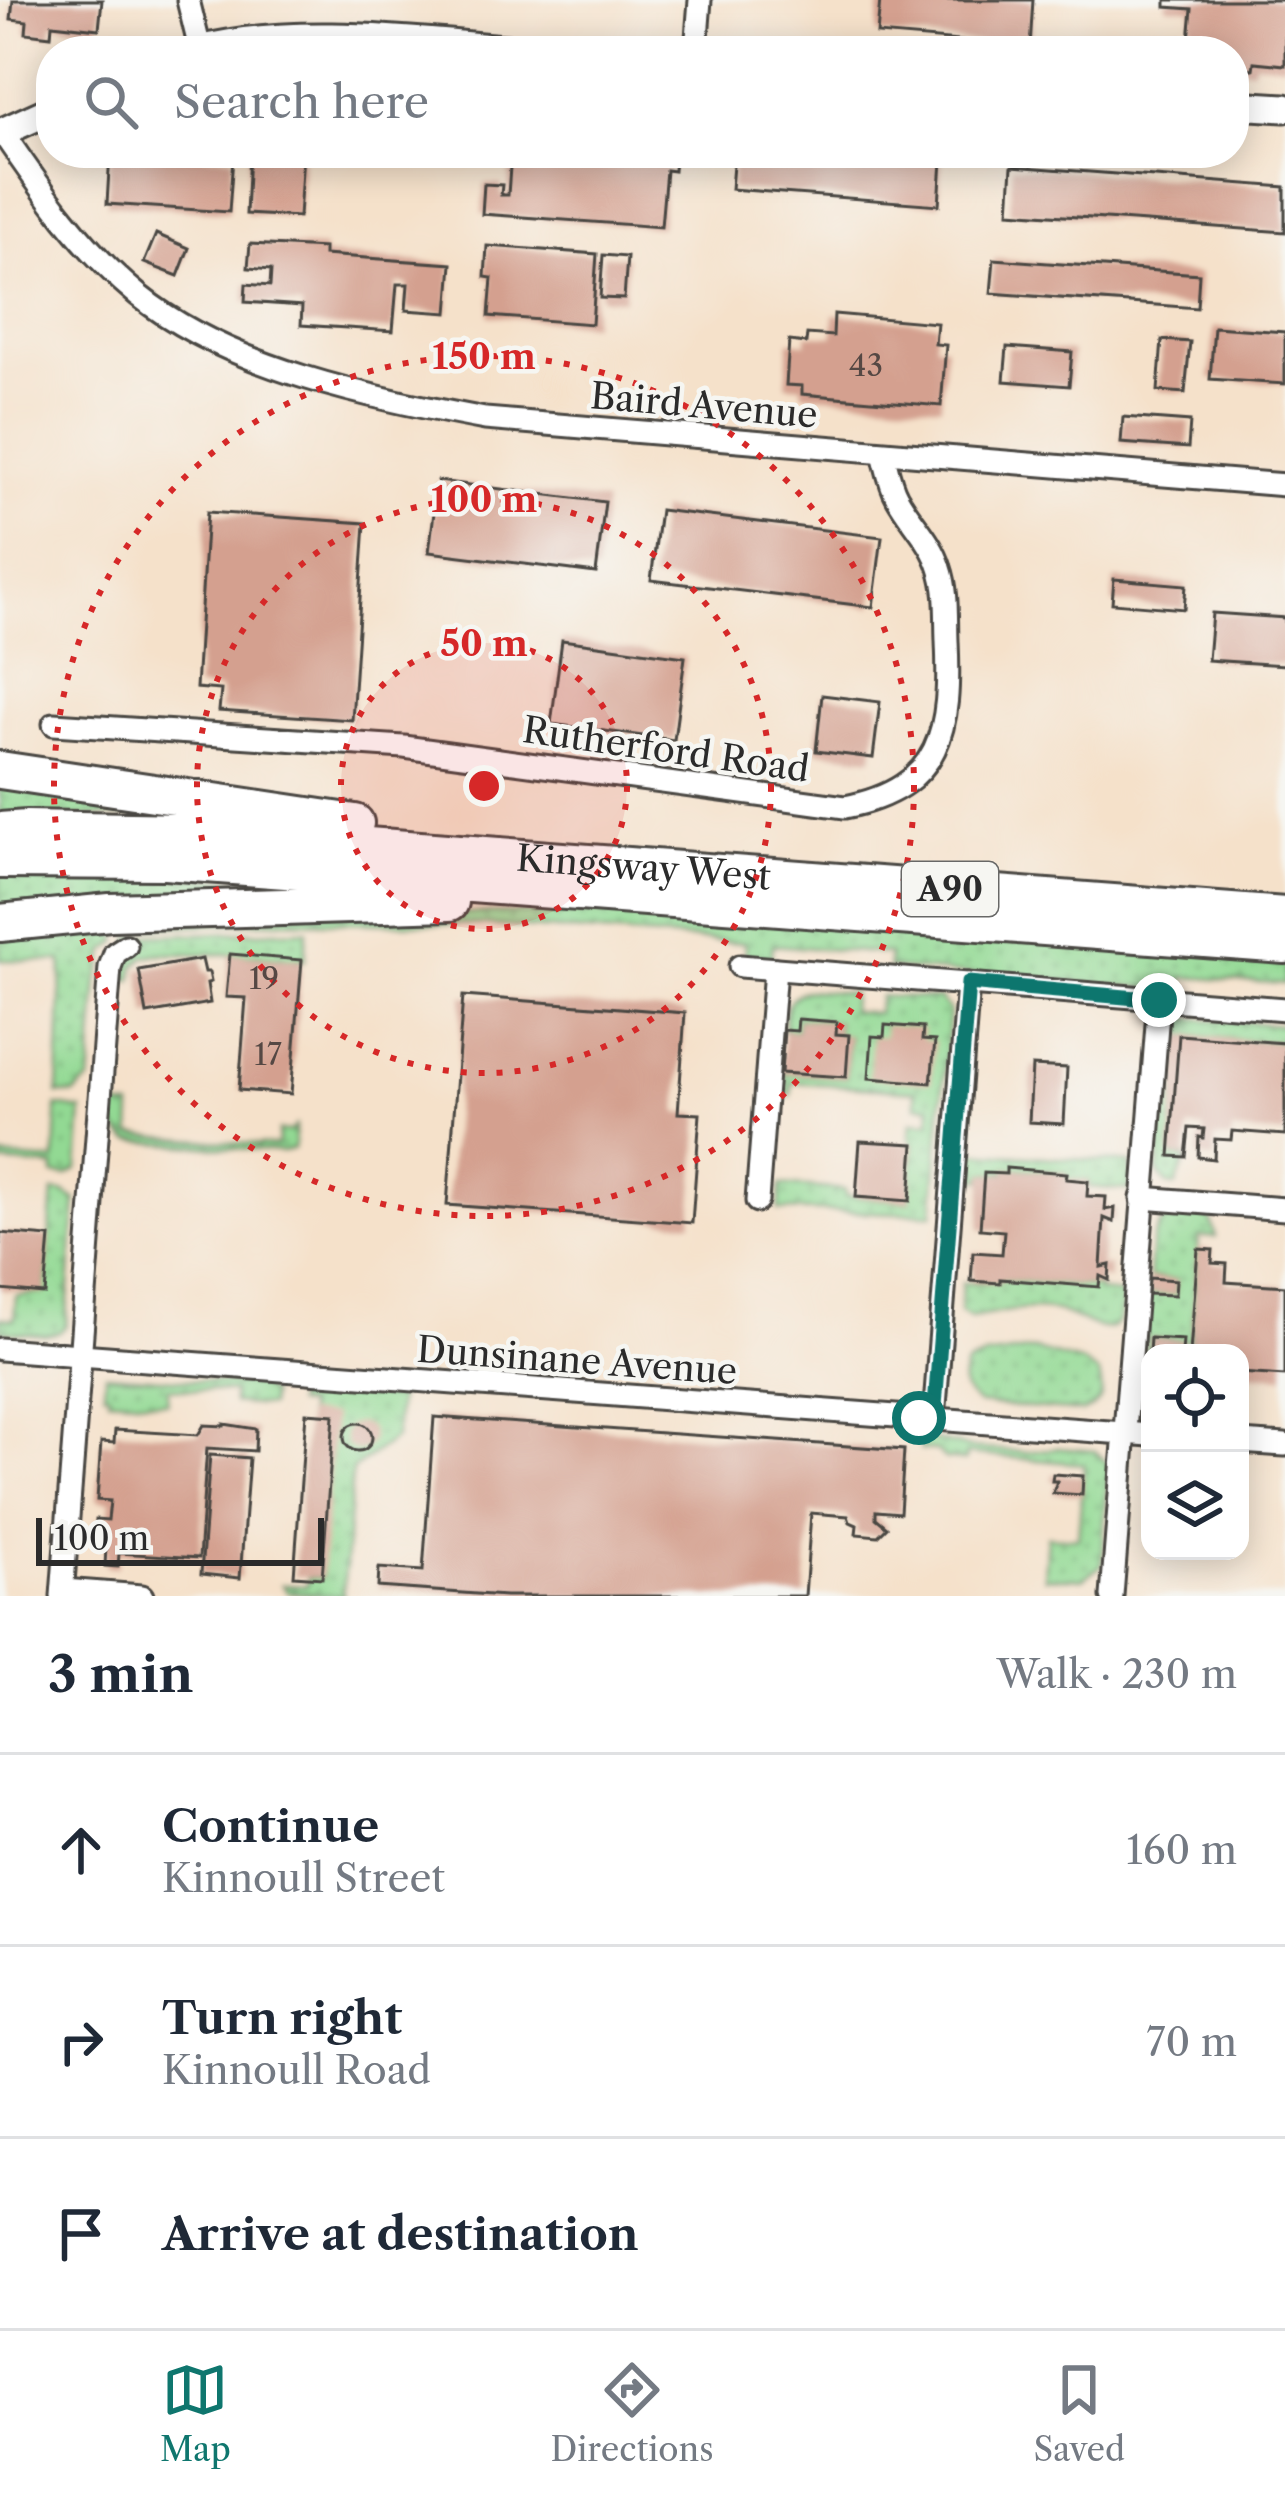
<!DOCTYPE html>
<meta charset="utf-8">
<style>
:root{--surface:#fff;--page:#f6f6f7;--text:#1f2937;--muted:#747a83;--line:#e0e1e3;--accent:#0f766e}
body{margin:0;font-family:"Libre Caslon Text",serif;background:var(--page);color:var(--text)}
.controls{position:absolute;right:36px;bottom:36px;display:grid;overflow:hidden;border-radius:24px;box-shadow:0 6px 30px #0003}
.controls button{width:108px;height:108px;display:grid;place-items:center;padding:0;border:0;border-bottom:3px solid var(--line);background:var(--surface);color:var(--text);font:60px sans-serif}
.scale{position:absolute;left:36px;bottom:30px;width:288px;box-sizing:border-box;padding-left:12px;border:6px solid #2b2b2b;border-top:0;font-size:33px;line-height:42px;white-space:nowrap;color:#2b2b2b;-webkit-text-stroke:9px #f6f6f2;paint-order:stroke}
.stop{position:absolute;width:36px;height:36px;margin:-27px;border:9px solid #0f766e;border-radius:50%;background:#fff}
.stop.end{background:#0f766e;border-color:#fff;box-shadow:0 3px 12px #0008}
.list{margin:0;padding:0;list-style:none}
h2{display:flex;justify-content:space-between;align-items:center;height:156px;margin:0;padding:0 48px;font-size:51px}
h2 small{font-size:39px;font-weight:400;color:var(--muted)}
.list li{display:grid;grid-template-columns:78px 1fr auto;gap:36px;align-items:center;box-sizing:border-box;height:192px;padding:0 48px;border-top:3px solid var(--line)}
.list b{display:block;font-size:45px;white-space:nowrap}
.list p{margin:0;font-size:39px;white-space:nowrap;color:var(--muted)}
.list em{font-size:39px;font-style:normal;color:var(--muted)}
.icon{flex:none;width:66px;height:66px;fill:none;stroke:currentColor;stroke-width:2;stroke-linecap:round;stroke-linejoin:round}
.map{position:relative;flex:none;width:1285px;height:1596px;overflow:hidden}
.search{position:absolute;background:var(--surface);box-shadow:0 6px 30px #0003;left:36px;right:36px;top:36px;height:132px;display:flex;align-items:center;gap:30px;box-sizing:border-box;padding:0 42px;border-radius:48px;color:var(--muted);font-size:45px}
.sheet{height:732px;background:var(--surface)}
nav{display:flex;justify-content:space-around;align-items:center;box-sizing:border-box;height:168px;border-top:3px solid var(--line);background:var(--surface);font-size:33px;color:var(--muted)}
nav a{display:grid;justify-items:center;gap:6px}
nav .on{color:var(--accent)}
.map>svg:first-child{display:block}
.grass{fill:url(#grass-dots);stroke:#5e825f;stroke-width:3}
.building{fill:#d4a08f}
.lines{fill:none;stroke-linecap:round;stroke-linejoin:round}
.minor-casing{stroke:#494643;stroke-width:27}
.tertiary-casing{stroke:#494643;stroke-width:33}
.trunk-casing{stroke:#494643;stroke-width:42}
.minor{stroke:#fff;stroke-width:21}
.tertiary{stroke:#fff;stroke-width:27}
.trunk{stroke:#fff;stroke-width:36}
.route{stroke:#0f766e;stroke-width:15}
.ring{fill:none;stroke:#d62828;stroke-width:6;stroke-dasharray:6 12}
.labels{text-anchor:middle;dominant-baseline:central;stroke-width:9;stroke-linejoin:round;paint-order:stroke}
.number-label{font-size:30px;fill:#554844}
.shield{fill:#f6f6f2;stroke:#686867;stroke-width:3}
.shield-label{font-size:33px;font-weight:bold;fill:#2b2b2b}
.street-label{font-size:36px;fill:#2b2b2b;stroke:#f6f6f2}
.centre{fill:#d62828;stroke:#f6f6f2;stroke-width:6}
.ring-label{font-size:36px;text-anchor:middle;font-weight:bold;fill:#d62828;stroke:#f6f6f2;stroke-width:9;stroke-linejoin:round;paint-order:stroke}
</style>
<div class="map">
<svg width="1285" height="1596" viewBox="0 0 1285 1596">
<defs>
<pattern id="grass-dots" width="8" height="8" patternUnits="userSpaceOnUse" patternTransform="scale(3)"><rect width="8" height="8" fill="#92d993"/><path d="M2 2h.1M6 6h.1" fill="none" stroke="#7eba7f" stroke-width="1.8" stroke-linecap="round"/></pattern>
</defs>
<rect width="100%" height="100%" fill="#f6f6f2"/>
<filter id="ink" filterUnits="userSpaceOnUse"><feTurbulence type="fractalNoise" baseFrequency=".00833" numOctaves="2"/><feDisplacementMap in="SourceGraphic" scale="24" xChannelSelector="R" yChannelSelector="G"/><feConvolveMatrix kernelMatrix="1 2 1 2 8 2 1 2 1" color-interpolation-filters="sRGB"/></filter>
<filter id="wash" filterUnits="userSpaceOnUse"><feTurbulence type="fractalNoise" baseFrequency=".004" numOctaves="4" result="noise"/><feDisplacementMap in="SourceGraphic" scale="48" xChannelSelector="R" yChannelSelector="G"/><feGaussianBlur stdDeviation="2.7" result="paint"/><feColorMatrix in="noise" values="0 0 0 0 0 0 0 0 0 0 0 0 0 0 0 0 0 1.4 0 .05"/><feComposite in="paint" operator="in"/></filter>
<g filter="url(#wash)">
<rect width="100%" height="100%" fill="#f5e1ca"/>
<g class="grass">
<path d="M0,779L237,814L0,818Z"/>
<path d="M0,870L347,884L0,913Z"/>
<path d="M292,913H726L1285,956V984L1184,977L1182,990L889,968V954L773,945L771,958L745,956V943L487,925L291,921L117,929L118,942L106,951L98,982L90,1081L74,1094H58L62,961L0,960V932Z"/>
<path d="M307,930L305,960L225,954H157L144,957L135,966L132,980H124C127,962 132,955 131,936Z"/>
<path d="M806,990L852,993L851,1011L877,1013L880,996L940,999L949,1011L933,1214L779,1210L781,1185L845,1190V1196L909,1201L914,1145L910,1136L912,1122H930L931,1106L916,1105V1091L793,1082L791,1096L786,1094L787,1079L781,1077V1073L846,1077L849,1036L836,1034L837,1022L798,1019L797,1031L784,1030C786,1009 784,999 806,990Z"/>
<path d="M1185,1018L1285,1025V1043L1179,1035L1171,1156L1186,1157L1176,1186L1168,1185L1158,1172L1167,1036L1174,1022Z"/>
<path d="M118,1084L117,1107L132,1108L131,1135L277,1146L279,1131L290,1132L295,1127L294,1148L283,1152L130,1141C107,1127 108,1108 118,1084Z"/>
<path d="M57,1106L82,1110L78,1169L67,1176L54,1175V1167L0,1163V1157L55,1161Z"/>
<path d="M971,1152L1131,1163L1129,1190L1088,1187V1181L1066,1179V1173L1007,1168L1006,1174L985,1173L983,1179L969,1178Z"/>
<path d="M53,1192L65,1193L76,1201L66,1325L60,1332L45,1335L0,1331V1318L14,1319L16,1296L45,1293Z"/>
<path d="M1179,1213L1209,1215L1216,1237H1199L1191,1341L1151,1338L1149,1356H1144L1148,1294H1175L1176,1280L1149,1278C1152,1247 1146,1226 1179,1213Z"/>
<path d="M1000,1279L1099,1287V1292L1121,1294C1121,1305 1123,1324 1111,1328C1099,1332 1070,1314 1056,1311C1027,1306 999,1313 971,1318L960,1312L962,1283L1000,1282Z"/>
<path d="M1035,1350L1083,1363L1099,1374C1104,1395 1104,1402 1083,1412L978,1404C962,1392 959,1384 966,1365L985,1357Z"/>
<path d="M105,1374L258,1385L270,1394L269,1406L233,1403V1392L168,1388L167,1402L109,1398V1393L104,1392Z"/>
<path d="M304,1388L398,1398L395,1438L352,1470L343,1596L288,1592L282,1585L307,1586L308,1578H322L306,1405L295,1404L296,1394Z"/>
<path d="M921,1437L970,1448L1028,1452L1057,1448L1095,1451L1108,1464L1102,1565L1083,1579L1044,1577L1047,1536L1078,1538L1084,1464L966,1454L965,1461L945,1459L937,1451L921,1450Z"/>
</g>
<g id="blocks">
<g class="building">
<path d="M13,0H102L99,29L52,24L51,36L26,33L27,21L11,19Z"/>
<path d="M880,0H1033L1030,47L877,34Z"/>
<path d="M1166,0H1285V65L1254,62L1253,69L1234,67V51H1188L1192,9L1166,7Z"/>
<path d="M110,153L233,157L229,212L107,204Z"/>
<path d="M249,153H303L299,217L246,214Z"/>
<path d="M511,153H667L675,156L674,171L666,170L661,227L482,214L484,184L502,185L501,195H508Z"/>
<path d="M734,153H848L942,160L939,205L731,189Z"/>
<path d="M1012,166L1285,187V232L1009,212Z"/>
<path d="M156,234L189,248L178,276L144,263Z"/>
<path d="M250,244L324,248V255L452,264L448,313L406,310L408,284H397L393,331L301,325L302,306L245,302L246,284L270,286L271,270L248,268Z"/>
<path d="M487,246L597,254L592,324L489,316L492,278L485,277Z"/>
<path d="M603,255L627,257L624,299L600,298Z"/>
<path d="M994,259L1199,274L1197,308L991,293Z"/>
<path d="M834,314L937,323L935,344L946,345L941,406L802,394V386L786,385L789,341L806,343L807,334L833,336Z"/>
<path d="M1214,327L1285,332V384L1210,379Z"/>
<path d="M1162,340L1190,342L1185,393L1158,391Z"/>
<path d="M1007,347L1072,352L1069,386L1004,381Z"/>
<path d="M1123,417L1190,422L1188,448L1121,443Z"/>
<path d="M438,481L605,502L596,573L429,552Z"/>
<path d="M660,510L882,537L873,607L651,580Z"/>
<path d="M207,512L365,523L352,720L219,711L221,690L196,688Z"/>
<path d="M1114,579L1186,585L1184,609L1112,603Z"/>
<path d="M1212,613L1285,618V665L1208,660Z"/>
<path d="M562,640L685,657L674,740L551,724Z"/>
<path d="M822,695L880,702L873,758L816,751Z"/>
<path d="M230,954L302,960L291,1094L239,1090L246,998L226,997Z"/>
<path d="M202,959L205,972H209L211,982L207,983L210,1003L147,1014L139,970Z"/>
<path d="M463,996L685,1013L678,1113L700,1114L692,1223L447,1205Z"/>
<path d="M798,1019L837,1022L836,1034L849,1035L846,1077L781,1073L784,1030L797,1031Z"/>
<path d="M885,1025L923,1028L922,1040L935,1041L931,1083L869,1078L872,1036L884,1037Z"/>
<path d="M1179,1035L1285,1043V1135L1232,1131L1231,1140L1215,1139L1214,1159L1198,1157L1199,1137L1203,1138L1204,1129L1189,1128L1186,1157L1170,1156Z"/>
<path d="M1032,1066L1067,1068L1064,1124L1029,1122Z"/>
<path d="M860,1141L914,1144L910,1201L856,1197Z"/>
<path d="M1006,1168L1067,1173L1066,1179L1088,1181L1087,1196L1106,1197L1105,1210L1115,1208L1114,1222L1104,1218L1101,1267L1110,1265L1109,1280L1100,1276L1099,1287L1000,1279V1283L971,1281L973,1252L1002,1254L1004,1231L980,1229L984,1173L1006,1174Z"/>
<path d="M0,1233L50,1237L45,1294L0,1290Z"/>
<path d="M1198,1249L1213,1250L1212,1263L1227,1264L1226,1282L1285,1286V1376L1240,1373V1353H1190Z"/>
<path d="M1149,1278L1176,1280L1175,1295L1148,1294Z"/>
<path d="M1150,1338L1183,1340L1182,1353H1149Z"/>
<path d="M306,1413L334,1415L322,1578L294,1576Z"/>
<path d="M434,1417L904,1450L900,1513L876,1511V1518L887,1527L878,1536L856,1534L857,1525L850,1522L848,1516L811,1513L805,1596H505L378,1587L379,1568L423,1571Z"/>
<circle cx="358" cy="1437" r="14"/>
<path d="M224,1424L256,1429L255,1451L207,1448L199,1558L119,1553L118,1567L105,1566L106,1547H94L96,1519L108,1520L110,1501L97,1500L101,1442L114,1443L115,1430L198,1435L204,1425L224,1426Z"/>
<path d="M210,1455L249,1458L240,1578L201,1574Z"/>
<path d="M1053,1474L1083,1476L1082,1495L1053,1493L1057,1481H1052Z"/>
</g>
</g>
</g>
<g filter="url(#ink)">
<use href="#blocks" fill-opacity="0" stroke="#494643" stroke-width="3"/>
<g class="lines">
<defs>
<g id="minor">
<path d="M188,0L200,49"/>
<path d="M696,51L700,0"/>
<path d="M2,132C43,192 82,249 138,295C229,369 373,398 485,419L1285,485"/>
<path d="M54,724L404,747L845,807C943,788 951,728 947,641C946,617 948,591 940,568C932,541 910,521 897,497C890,485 887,468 883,453"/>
<path d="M740,966L1285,1009"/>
<path d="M1142,1198L1285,1209"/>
<path d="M757,1201L775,969"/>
<path d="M0,1349L1150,1435"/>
<path d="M934,1419L968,984"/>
<path d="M1240,1442L1285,1445"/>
<path d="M63,1590L142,1596"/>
<path d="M62,1596L110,967L115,953L126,946"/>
<path d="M1112,1596L1159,999"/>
</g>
<g id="tertiary">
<path d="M195,51C296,24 425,43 529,51"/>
<path d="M1234,105L1285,108"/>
<path d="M0,133L51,110"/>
</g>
<g id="trunk">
<path d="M0,770L355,823"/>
<path id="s1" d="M0,831L27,829L183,832L1285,916"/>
<path d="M0,860L165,861L1285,945"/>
<path d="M0,923L110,912L450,902"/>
</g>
</defs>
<use href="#minor" class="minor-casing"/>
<use href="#tertiary" class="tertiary-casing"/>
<use href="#trunk" class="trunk-casing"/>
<use href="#minor" class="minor"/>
<use href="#tertiary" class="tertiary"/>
<use href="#trunk" class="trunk"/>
</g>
</g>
<g class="lines" filter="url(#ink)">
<path class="route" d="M919,1418L934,1419L968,983L1159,1000"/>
</g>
<circle cx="484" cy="786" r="143" fill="#d62828" fill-opacity=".12"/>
<g class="ring">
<circle cx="484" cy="786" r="143"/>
<circle cx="484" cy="786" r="287"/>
<circle cx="484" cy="786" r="430"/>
</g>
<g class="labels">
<g class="number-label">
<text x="866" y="365">43</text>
<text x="264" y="978">19</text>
<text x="268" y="1054">17</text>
</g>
<rect class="shield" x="902" y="862" width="96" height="54" rx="9"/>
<g class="shield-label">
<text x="950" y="889">A90</text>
</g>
<g class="street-label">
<text transform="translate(704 405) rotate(5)">Baird Avenue</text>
<text transform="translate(666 749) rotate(8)">Rutherford Road</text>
<text stroke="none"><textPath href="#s1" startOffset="645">Kingsway West</textPath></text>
<text transform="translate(577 1360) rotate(4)">Dunsinane Avenue</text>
</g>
</g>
<circle cx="484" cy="786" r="18" class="centre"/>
<g class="ring-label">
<text x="484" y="369">150 m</text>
<text x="484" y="512">100 m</text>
<text x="484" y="656">50 m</text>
</g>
</svg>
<div class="controls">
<button><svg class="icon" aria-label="locate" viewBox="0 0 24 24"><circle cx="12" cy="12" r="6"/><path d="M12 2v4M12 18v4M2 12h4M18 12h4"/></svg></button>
<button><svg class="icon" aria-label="layers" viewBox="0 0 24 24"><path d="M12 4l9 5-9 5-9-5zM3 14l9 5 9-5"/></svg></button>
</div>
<div class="scale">100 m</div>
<div class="stop" style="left:919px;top:1418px"></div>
<div class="stop end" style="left:1159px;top:1000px"></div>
<div class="search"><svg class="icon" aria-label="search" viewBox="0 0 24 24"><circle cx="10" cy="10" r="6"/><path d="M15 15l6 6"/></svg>Search here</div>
</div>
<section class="sheet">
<h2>3 min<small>Walk · 230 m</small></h2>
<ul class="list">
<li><svg class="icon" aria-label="ahead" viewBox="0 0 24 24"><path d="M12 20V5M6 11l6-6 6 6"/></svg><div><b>Continue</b><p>Kinnoull Street</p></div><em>160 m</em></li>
<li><svg class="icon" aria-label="right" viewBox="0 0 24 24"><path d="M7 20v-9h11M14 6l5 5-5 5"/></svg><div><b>Turn right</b><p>Kinnoull Road</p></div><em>70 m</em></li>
<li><svg class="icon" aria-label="arrive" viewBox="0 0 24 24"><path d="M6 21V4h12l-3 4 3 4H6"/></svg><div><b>Arrive at destination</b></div></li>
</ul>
</section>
<nav>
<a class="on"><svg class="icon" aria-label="map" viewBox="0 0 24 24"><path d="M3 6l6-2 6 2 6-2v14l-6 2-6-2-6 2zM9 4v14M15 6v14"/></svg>Map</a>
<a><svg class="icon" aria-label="directions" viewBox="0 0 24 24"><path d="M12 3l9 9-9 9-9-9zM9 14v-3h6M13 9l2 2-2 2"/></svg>Directions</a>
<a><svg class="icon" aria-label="saved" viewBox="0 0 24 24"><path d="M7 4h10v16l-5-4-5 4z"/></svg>Saved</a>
</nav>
